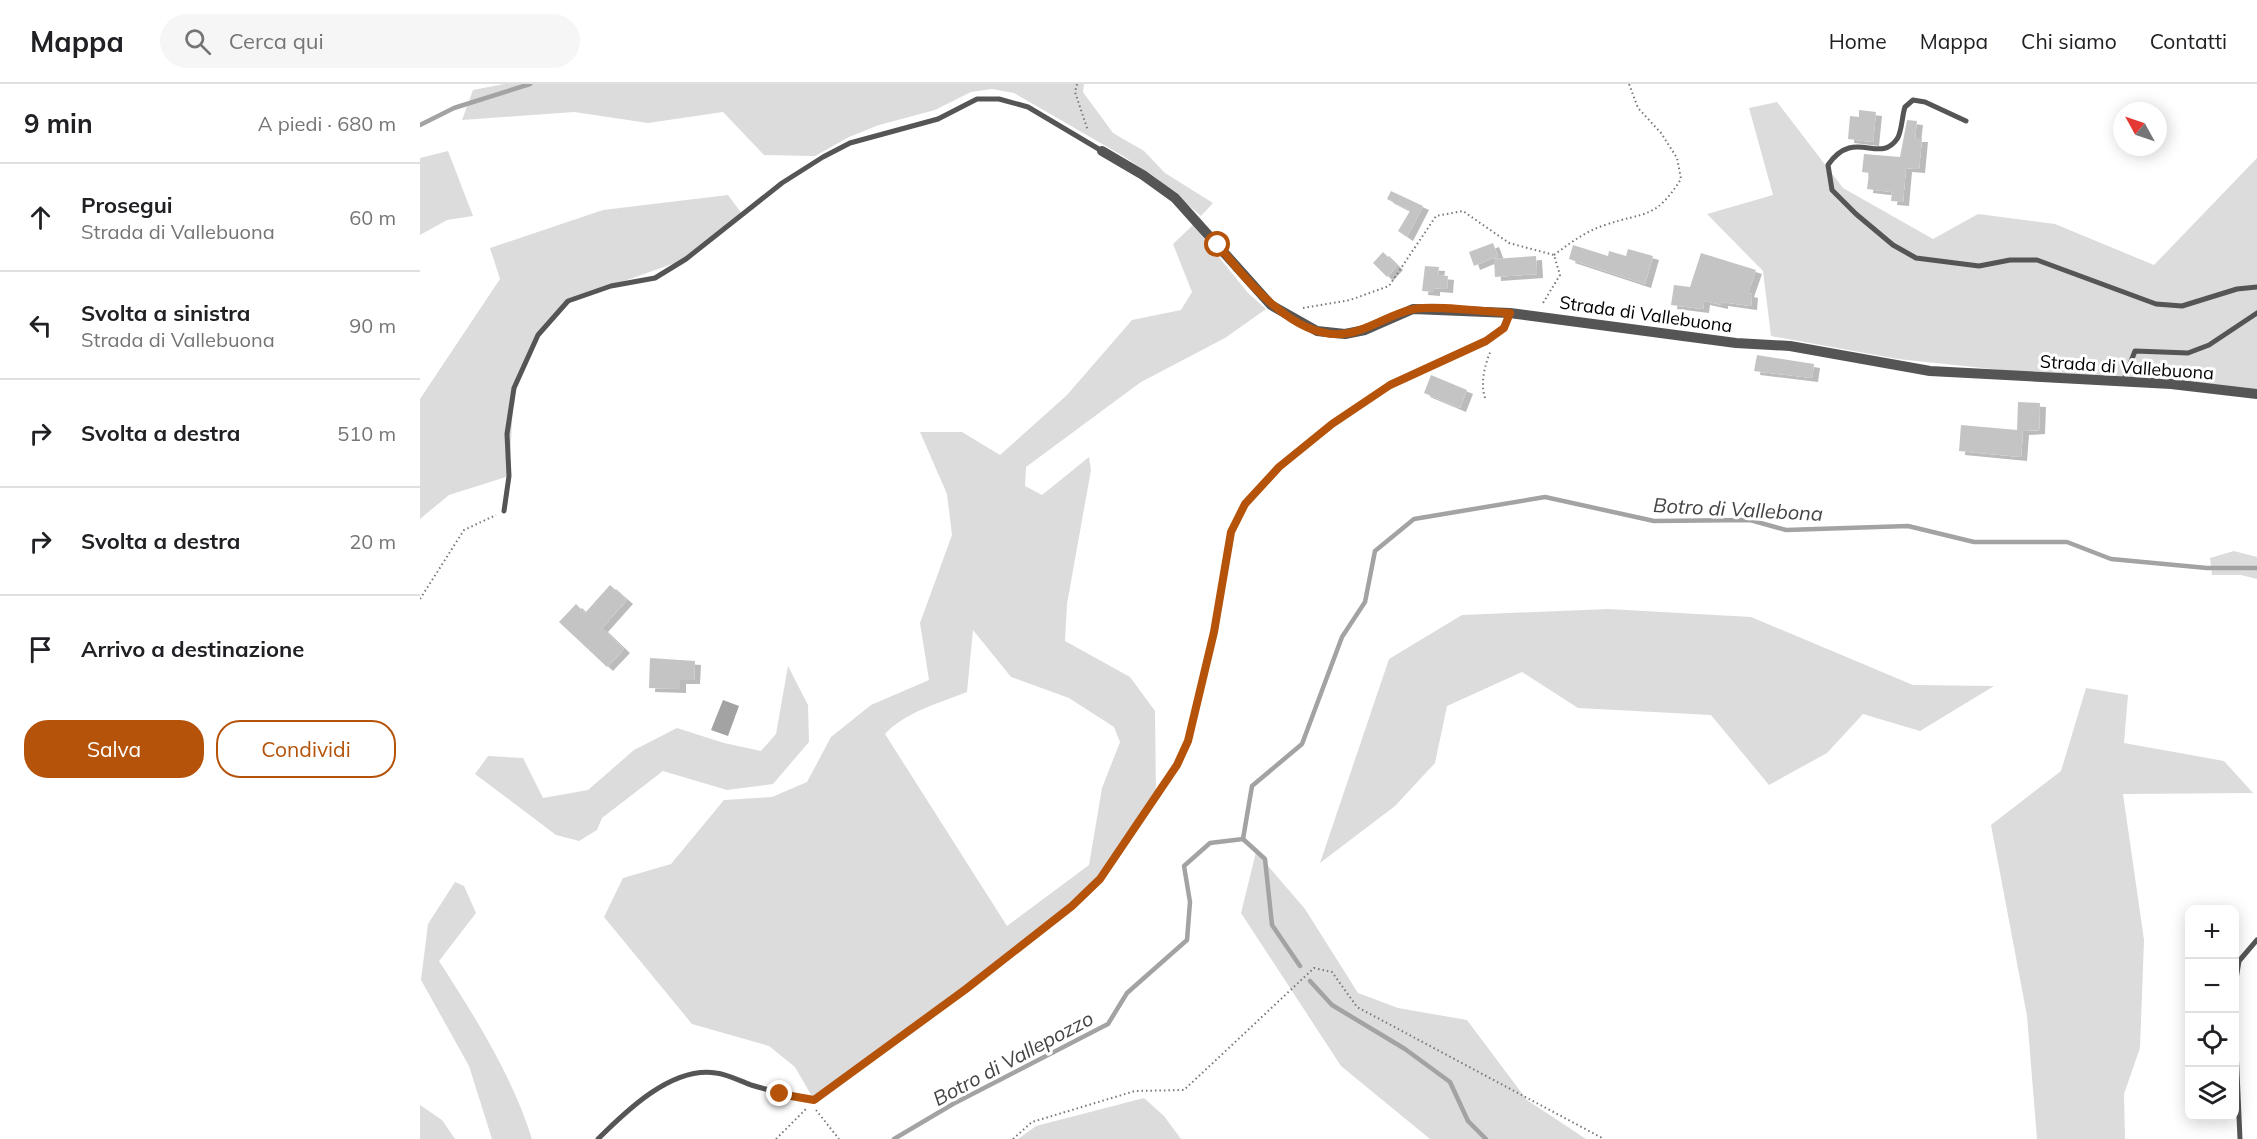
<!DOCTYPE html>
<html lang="it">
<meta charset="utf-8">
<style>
:root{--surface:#fff;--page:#f6f6f6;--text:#202124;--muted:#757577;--line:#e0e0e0;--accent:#b45309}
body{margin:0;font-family:Mulish,sans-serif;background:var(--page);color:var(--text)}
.controls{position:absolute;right:18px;bottom:18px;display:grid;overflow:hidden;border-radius:12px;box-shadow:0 3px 15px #0003}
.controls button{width:54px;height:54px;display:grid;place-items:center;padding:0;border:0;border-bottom:2px solid var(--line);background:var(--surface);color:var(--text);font:30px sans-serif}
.compass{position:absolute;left:1693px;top:18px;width:54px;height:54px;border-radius:50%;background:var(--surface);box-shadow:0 3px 15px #0003;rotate:310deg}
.stop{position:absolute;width:18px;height:18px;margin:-14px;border:4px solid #b45309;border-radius:50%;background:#fff}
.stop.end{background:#b45309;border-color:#fff;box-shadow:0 2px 6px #0008}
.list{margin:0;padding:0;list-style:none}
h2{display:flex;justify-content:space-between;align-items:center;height:78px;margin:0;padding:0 24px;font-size:26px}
h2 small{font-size:20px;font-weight:400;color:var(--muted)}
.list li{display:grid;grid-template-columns:39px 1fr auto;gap:18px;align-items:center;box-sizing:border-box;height:108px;padding:0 24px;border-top:2px solid var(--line)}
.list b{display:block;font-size:22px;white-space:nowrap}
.list p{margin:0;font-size:20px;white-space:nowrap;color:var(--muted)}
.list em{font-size:20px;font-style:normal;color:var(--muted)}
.actions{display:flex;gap:12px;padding:18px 24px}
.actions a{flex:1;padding:14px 0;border:2px solid var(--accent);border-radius:24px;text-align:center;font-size:21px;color:var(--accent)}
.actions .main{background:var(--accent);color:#fff}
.icon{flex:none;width:33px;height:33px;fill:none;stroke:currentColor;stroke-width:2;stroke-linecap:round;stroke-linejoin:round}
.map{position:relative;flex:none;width:1837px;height:1055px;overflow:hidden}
header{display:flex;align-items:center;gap:36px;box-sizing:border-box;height:84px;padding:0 30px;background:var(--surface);border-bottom:2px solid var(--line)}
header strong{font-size:28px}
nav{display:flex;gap:33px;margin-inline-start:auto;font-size:21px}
.search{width:420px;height:54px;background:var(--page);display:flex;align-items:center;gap:15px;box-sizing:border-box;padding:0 21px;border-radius:33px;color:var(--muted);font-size:22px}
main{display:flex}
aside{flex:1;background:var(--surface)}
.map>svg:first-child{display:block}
.green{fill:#dcdcdc;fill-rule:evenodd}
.water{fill:#a3a3a3}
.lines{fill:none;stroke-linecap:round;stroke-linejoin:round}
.stream{stroke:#a3a3a3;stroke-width:4.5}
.building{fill:#c4c4c4;filter:url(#shadow)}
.path{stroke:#777;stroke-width:2;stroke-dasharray:1.5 3;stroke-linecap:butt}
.lane{stroke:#555;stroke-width:5}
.street{stroke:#555;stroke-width:10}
.route{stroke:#b45309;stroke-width:8}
.labels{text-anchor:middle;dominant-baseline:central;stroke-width:6;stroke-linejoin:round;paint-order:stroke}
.street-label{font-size:18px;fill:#000;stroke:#fff}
.water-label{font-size:20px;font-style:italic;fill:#444;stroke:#fff}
</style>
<header>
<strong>Mappa</strong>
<div class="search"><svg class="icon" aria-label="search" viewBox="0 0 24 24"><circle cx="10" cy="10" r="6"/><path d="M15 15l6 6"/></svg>Cerca qui</div>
<nav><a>Home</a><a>Mappa</a><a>Chi siamo</a><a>Contatti</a></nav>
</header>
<main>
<aside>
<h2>9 min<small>A piedi · 680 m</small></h2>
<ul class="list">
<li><svg class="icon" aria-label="ahead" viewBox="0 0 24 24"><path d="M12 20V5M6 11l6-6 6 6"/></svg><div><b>Prosegui</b><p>Strada di Vallebuona</p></div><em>60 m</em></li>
<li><svg class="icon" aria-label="left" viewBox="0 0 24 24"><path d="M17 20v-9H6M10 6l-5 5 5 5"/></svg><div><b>Svolta a sinistra</b><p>Strada di Vallebuona</p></div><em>90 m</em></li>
<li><svg class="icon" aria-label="right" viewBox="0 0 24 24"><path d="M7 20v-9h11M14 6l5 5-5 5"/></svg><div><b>Svolta a destra</b></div><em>510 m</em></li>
<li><svg class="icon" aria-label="right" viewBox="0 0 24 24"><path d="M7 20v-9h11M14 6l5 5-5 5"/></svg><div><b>Svolta a destra</b></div><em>20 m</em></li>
<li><svg class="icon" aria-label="arrive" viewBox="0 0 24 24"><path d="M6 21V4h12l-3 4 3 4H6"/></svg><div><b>Arrivo a destinazione</b></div></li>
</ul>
<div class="actions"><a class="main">Salva</a><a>Condividi</a></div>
</aside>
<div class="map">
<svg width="1837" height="1055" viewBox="0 0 1837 1055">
<defs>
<filter id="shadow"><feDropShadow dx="6" dy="4" stdDeviation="0" flood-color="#0004"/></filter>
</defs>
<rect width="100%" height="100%" fill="#fff"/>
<g class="green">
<path d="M84,0H664L663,8L693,49L724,67L745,89L793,119L781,132L735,93L703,72L594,9L572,5L551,8L515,26L459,41L429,53L395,72L344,71L303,28L228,39L154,28L42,36L53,6Z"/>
<path d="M1357,18L1423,104L1513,155L1558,130L1635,140L1734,181L1837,74V310L1702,299L1478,275L1351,252L1343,187L1287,130L1353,111L1329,24Z"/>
<path d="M28,67L53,132L27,136L0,151V74Z"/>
<path d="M308,111L322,130L266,175L148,217L118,251L94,304L89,392L29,411L0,435V315L80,195L70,164L183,126Z"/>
<path d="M773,141L828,209L846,225L805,254L721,298L606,383L605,402L622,411L669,373L671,386L647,520L645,557L710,593L735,627L736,713L680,795L602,861L394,1016L375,983L349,962L272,940L184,833L203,794L251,780L304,716L352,713L387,698L411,653L451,621L509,596L500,539L532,451L527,410L500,348H542L580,371L647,311L712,236L761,226L772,208L753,160ZM553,546L591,593L649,614L694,643L700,658L682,704L669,781L587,842L465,650C485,628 520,619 547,608Z"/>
<path d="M1814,467L1837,473V495L1821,491H1792L1790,474Z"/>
<path d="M1188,525L1331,533L1493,601L1574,602L1500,647L1443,630L1407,669L1349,701L1291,631L1158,624L1102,588L1027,622L1015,679L975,722L900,779L969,575L1042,531Z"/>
<path d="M368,582L388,621L389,658L353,700L307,706L243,687L182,734L177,746L159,757L136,751L55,690L68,672L103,674L123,714L168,706L214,666L257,644L304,659L341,667L356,650Z"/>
<path d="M1666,604L1708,611L1704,659L1804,677L1833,709L1703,710L1724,856L1720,964L1704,1010L1705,1055H1617L1607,932L1571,741L1641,687Z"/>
<path d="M836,768L885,825L938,909L978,924L1047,936L1107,1016L1166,1055H1010L921,982L821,829Z"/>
<path d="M35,798L44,802L56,829L19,877C55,933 92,991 112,1055H72L49,982L1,896L8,840Z"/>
<path d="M724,1014L744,1032L761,1055H598L616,1042Z"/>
<path d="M0,1021L22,1036L35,1055H0Z"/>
</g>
<path class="water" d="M303,616L319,622L308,652L291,646Z"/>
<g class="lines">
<g class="stream">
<path d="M0,41L34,24L110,0"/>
<path d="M823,755L832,702L882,660L922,553L945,518L955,467L994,435L1125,413L1234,437L1330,436L1366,446L1488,442L1554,458H1647L1691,475L1787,484H1837"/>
<path d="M823,755L845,775L852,841L880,882"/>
<path d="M890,897L912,921L985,965L1030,998L1048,1037L1066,1055"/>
<path d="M474,1055L533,1020L688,940L707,909L767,856L770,818L764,782L790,759L823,755"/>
</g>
</g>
<g class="building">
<path d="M1439,26L1456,28L1453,58L1428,55L1430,32L1439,33Z"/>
<path d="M1487,36L1497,37L1495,54H1502L1499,85L1486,84L1483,118L1471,117L1472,108L1447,105L1449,89L1442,88L1444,70L1480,73Z"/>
<path d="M971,107L1003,122L987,153L978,147L990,127L967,115Z"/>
<path d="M1073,159L1078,172L1054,182L1049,168Z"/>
<path d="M1153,161L1188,172L1189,167L1206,172L1208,165L1233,172L1225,200L1149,175Z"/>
<path d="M963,168L977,182L967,193L953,179Z"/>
<path d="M1281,169L1336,186L1328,209L1332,210L1331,222L1302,218V221L1284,217L1283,225L1251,221L1254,201L1270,203Z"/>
<path d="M1116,172L1117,190L1075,193L1074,175Z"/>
<path d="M1005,182L1019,183L1018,191L1028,192L1027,205L1014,204V208L1002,207Z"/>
<path d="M1337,271L1394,280L1392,294L1334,287Z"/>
<path d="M1011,291L1047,306L1040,324L1004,309Z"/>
<path d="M1598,318L1620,319L1619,346L1603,347L1601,373L1539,367L1541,341L1597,346Z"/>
<path d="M190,501L207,516L182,544L204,565L187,583L139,538L156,520L165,529Z"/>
<path d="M230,574L275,577L274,596H260V605L229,604Z"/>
</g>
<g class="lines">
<g class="path">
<path d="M657,0L655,8L668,47"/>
<path d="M1134,171C1150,159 1166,147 1185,141C1226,127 1235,136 1261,95L1257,74L1241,49L1218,24L1209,0"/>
<path d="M883,224L930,216L969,202L1016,132L1043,127L1089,159L1134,171L1140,191L1123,219"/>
<path d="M1065,314C1060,299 1065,280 1071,266"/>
<path d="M0,515L44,446L76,431"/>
<path d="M396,1026L419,1055"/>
<path d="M356,1055L386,1025"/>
<path d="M593,1055L612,1038L715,1007L764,1006L894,884L912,888L937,923L1184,1055"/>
</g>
<g class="lane">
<path d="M1546,37L1505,18L1493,16L1485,23C1482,31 1482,48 1477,55C1459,81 1434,43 1408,81L1412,106L1436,130L1473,161L1496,174L1559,182L1590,176H1617L1736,220L1762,222L1817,205L1837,203"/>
<path d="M1703,298L1715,267L1768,269L1789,261L1837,229"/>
<path d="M84,427L89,392L87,350L94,304L118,251L148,217L191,202L235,194L266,175L362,99L403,73L430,59L518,35L557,15H579L608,23L682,67"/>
<path d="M1814,907L1819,877L1837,856"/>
<path d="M1814,920L1820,1055"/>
<path d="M178,1055C206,1027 252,982 296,989C307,990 320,997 331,1001C352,1007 372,1012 394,1016L546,905L653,822L680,795L757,681L768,657L794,548L811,448L825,420L859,383L912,340L970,301L1066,257L1084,244L1090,229"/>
</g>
<path class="street" d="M682,67L723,91L755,114L851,221L897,247L925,250L945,246L993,225L1090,229L1316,259L1370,262L1510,287L1751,300L1837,310"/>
</g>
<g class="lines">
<path class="route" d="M360,1010L394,1016L546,905L652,822L680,795L757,681L768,657L794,548L811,448L825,420L859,383L912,340L970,301L1066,257L1084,244L1090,229C1064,228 1017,221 994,225C972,229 951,245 929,249C877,260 826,196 798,161"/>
</g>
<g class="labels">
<g class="street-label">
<text transform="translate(1226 230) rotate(8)">Strada di Vallebuona</text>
<text transform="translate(1707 283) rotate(4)">Strada di Vallebuona</text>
</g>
<g class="water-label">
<text transform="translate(1318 425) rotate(3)">Botro di Vallebona</text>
<text transform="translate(593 974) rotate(-28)">Botro di Vallepozzo</text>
</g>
</g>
</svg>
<div class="controls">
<button>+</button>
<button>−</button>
<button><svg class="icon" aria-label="locate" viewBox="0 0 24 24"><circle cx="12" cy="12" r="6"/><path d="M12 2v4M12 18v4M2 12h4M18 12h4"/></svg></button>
<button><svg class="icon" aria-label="layers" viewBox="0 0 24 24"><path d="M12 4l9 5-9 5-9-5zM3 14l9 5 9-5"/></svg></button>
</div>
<svg class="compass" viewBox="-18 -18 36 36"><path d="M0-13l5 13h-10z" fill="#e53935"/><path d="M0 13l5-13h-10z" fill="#757577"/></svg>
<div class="stop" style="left:798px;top:161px"></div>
<div class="stop end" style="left:360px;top:1010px"></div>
</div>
</main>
